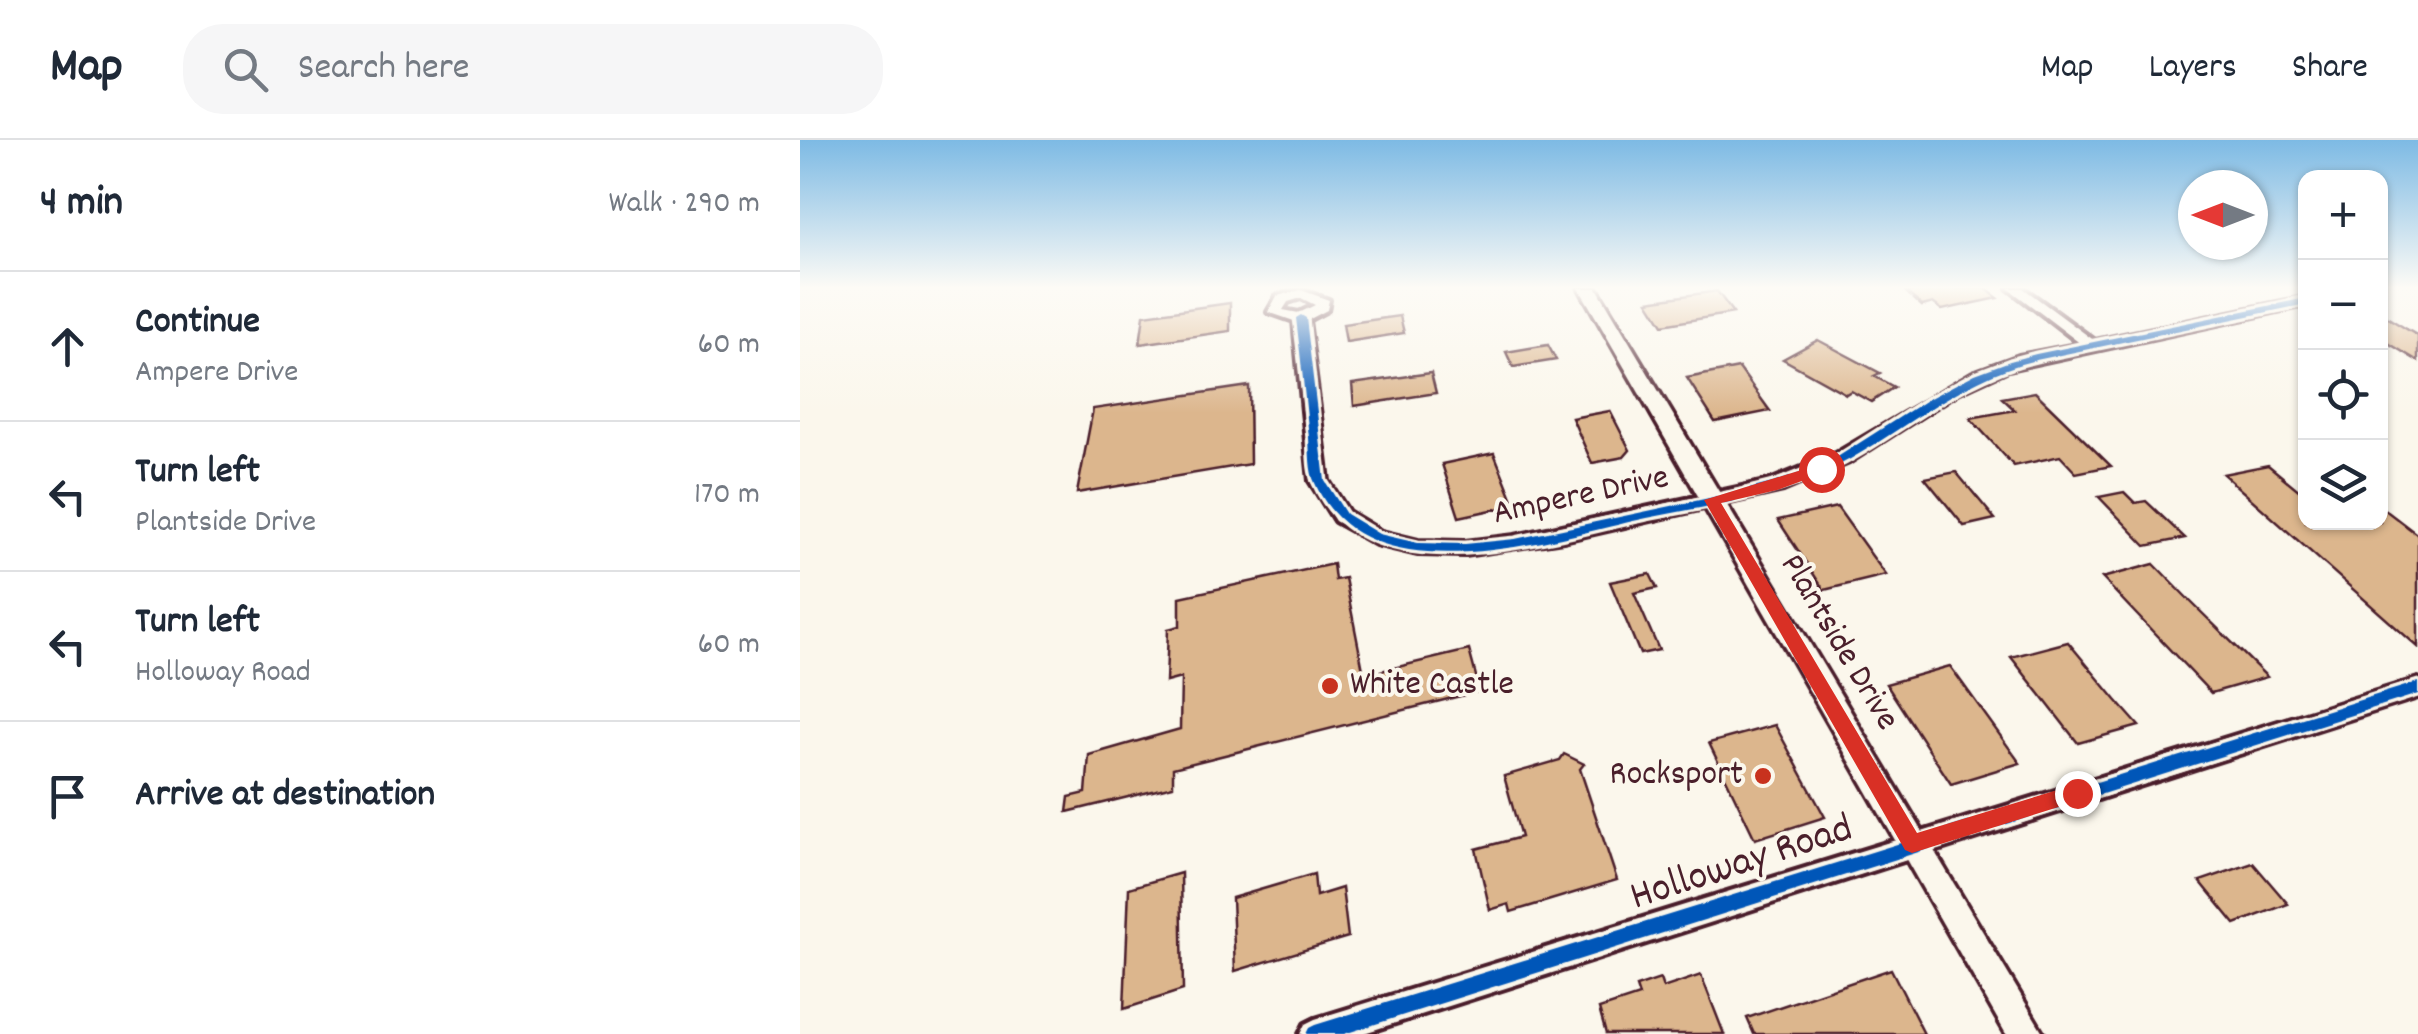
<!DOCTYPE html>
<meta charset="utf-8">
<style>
:root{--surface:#fff;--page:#f6f6f7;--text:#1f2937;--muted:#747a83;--line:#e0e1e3}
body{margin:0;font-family:Dekko,sans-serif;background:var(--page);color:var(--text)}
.controls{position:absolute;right:30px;top:30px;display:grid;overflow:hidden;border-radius:20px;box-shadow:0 2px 8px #0004}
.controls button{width:90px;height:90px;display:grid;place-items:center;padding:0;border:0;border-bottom:2px solid var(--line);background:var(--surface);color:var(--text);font:50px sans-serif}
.compass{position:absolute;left:1378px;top:30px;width:90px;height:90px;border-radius:50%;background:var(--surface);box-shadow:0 2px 8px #0004;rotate:270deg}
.stop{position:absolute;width:30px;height:30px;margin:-22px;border:8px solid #d93025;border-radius:50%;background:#fff}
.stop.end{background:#d93025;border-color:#fff;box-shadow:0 2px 10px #0008}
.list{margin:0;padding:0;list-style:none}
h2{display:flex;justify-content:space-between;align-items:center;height:130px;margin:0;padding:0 40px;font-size:42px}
h2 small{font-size:32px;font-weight:400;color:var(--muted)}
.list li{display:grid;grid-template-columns:65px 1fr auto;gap:30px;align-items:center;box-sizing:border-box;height:150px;padding:0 40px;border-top:2px solid var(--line)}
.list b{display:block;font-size:38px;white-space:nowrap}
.list p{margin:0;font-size:32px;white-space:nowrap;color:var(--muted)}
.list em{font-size:32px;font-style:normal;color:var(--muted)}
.icon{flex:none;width:55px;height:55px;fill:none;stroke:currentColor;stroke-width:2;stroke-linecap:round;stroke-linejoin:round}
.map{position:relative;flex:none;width:1618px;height:894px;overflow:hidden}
header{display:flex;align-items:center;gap:60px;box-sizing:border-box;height:140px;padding:0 50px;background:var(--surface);border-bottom:2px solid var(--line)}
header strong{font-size:48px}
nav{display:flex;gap:55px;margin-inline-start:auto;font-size:35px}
.search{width:700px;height:90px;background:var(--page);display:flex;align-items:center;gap:25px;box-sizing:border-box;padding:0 35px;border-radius:40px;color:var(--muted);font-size:38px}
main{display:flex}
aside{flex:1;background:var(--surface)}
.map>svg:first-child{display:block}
.building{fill:#dcb68d;stroke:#4a1f2b;stroke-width:2.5}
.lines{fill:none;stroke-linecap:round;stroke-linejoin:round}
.minor-casing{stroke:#4a1f2b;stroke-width:8}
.tertiary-casing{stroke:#4a1f2b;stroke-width:7}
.minor{fill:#fbf7ec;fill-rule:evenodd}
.tertiary{fill:#fbf7ec;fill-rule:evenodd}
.cycleway-casing{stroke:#fbf7ec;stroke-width:7}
.cycleway{fill:#0057b8;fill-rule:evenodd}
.route{fill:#d93025}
.poi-dot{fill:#c8321e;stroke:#fbf7ec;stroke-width:4}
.labels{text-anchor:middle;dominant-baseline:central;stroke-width:8;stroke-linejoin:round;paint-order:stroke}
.street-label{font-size:35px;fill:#4a1f2b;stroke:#fbf7ec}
.poi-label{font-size:35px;fill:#4a1f2b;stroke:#fbf7ec;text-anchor:start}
.near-street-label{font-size:42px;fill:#4a1f2b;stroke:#fbf7ec}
</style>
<header>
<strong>Map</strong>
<div class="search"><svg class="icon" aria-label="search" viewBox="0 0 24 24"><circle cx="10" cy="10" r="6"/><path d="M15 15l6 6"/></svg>Search here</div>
<nav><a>Map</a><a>Layers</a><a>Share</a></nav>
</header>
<main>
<aside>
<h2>4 min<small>Walk · 290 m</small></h2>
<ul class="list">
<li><svg class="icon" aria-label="ahead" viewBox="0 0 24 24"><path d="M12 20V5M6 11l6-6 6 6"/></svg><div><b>Continue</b><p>Ampere Drive</p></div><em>60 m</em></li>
<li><svg class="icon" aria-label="left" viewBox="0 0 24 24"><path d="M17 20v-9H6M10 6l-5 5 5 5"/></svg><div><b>Turn left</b><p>Plantside Drive</p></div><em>170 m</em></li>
<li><svg class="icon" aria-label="left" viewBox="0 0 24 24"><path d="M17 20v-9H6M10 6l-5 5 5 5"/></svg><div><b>Turn left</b><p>Holloway Road</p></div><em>60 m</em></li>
<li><svg class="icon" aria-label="arrive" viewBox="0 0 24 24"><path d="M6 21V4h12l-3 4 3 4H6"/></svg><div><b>Arrive at destination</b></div></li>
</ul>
</aside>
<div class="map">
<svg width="1618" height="894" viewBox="0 0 1618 894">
<rect width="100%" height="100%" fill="#fbf7ec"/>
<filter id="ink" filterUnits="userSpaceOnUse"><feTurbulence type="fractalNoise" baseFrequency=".01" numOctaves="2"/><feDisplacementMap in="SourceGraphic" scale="20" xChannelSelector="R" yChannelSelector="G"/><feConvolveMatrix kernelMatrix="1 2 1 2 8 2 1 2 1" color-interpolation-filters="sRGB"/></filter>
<g filter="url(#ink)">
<g class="building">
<path d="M1127,148H1185L1198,158L1142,170L1133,163L1122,166L1106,152Z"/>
<path d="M917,151L933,173L863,185L848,161Z"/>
<path d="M430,163V191L340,204L344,175Z"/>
<path d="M1580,173L1618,196V221L1580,198Z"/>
<path d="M600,176L604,193L546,202L543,184Z"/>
<path d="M1018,200L1080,233L1074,236L1094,247L1071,262L1051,251L1046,254L983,219Z"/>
<path d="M748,205L756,220L713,227L706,212Z"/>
<path d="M939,228L970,271L915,282L887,238Z"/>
<path d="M631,233L636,253L554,266L552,244Z"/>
<path d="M449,246L450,324L277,353L293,269Z"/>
<path d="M1235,252L1311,326L1276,333L1260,316L1214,326L1170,278L1215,270L1202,258Z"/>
<path d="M810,271L830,310L824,317L792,323L772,278Z"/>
<path d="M694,313L715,365L659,377L642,324Z"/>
<path d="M1468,325L1506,356V382H1580V366L1618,395V507L1423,334Z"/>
<path d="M1156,332L1195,379L1164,386L1125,338Z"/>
<path d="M1324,352L1335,363L1346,361L1385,398L1346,406L1299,357Z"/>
<path d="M1037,367L1072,416L1086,435L1024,450L978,380Z"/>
<path d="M533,424L535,440L545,438L564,535L669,510L680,551L373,628V646L267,672L269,657L286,653L289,615L380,589L381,538L366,542L368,489L380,486V457Z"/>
<path d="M1354,424L1391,462L1467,537L1411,553L1302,438Z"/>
<path d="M850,434L857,448L834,453L859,510L840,514L810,442Z"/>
<path d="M1268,502L1316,560L1339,586L1278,603L1211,517Z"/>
<path d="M1150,526L1220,623L1151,644L1086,544Z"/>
<path d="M975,585L1025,677L955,699L909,603Z"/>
<path d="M764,614L784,624L780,629L817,740L711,772L709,764L690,770L676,709L721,697L704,636L760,620Z"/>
<path d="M1453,723L1488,764L1435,784L1400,741Z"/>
<path d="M381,733L383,850L324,869L329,748Z"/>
<path d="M514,734L516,756L542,748L548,797L435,831L432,758Z"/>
<path d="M1091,829L1124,894H954L947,878Z"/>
<path d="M901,835L924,894H806L799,869L839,856L836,847L860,839L863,848Z"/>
</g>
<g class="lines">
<defs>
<g id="minor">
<path d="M1208,148H1223L1295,201L1506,157V165L1208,229L1160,251L1049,322L983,350L763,400L665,415L618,414L576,404L535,381L510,341L494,181L468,172L477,156L501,150L529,160L527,170L508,180L528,341L548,372L581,392L618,401L665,402L715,396L970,341L1036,314L1173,233L1219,216L1281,204ZM501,158L515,165L499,173L483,170L488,162Z"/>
<path d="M1618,539V557L561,894H500L505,884L515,879Z"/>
</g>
<path id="tertiary" d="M779,148H797L1244,894H1206Z"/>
</defs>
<use href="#minor" class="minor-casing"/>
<use href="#tertiary" class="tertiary-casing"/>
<use href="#minor" class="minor"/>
<use href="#tertiary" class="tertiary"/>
<defs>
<g id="cycleway">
<path d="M1506,158V164L1236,220C1154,239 1097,299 1023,333C967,358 906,366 847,378C754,398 566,461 515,343C509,331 510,312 509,298C505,258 501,218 496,178L501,175L506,178L525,341L546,374L579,394L618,403L665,404L715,399L933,353L973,343L1015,328L1039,316L1128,259L1175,234L1210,221L1236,214Z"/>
<path d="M1618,542V554L544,894H506L509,888L515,885Z"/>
</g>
</defs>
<use href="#cycleway" class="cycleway-casing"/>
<use href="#cycleway" class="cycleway"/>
</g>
</g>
<linearGradient id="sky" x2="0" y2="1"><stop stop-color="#7dbae4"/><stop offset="0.54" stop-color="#fdfbf6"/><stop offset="1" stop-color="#fdfbf6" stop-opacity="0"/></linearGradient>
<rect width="1618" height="273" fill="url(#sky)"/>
<path class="route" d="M1021,324L1028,329L1026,332L977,350L921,363L1117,693L1277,644L1284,647V659L1112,713L1105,710L904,360Z"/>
<g class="poi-dot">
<circle cx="530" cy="546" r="10"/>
<circle cx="963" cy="636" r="10"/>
</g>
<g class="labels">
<g class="street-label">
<text transform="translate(781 357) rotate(-12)">Ampere Drive</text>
<text transform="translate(1038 503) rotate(59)">Plantside Drive</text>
</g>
<g class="poi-label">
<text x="550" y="546">White Castle</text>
<text x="943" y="636" text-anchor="end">Rocksport</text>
</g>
<g class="near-street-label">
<text transform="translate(942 725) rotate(-18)">Holloway Road</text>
</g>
</g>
</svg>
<div class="controls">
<button>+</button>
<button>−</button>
<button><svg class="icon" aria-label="locate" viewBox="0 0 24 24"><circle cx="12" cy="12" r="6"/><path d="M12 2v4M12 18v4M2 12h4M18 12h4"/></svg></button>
<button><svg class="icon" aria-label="layers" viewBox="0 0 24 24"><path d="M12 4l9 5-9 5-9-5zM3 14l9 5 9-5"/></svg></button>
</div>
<svg class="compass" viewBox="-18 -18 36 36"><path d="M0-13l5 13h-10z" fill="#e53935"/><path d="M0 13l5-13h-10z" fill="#747a83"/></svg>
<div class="stop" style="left:1021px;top:329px"></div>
<div class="stop end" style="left:1277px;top:653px"></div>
</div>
</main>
